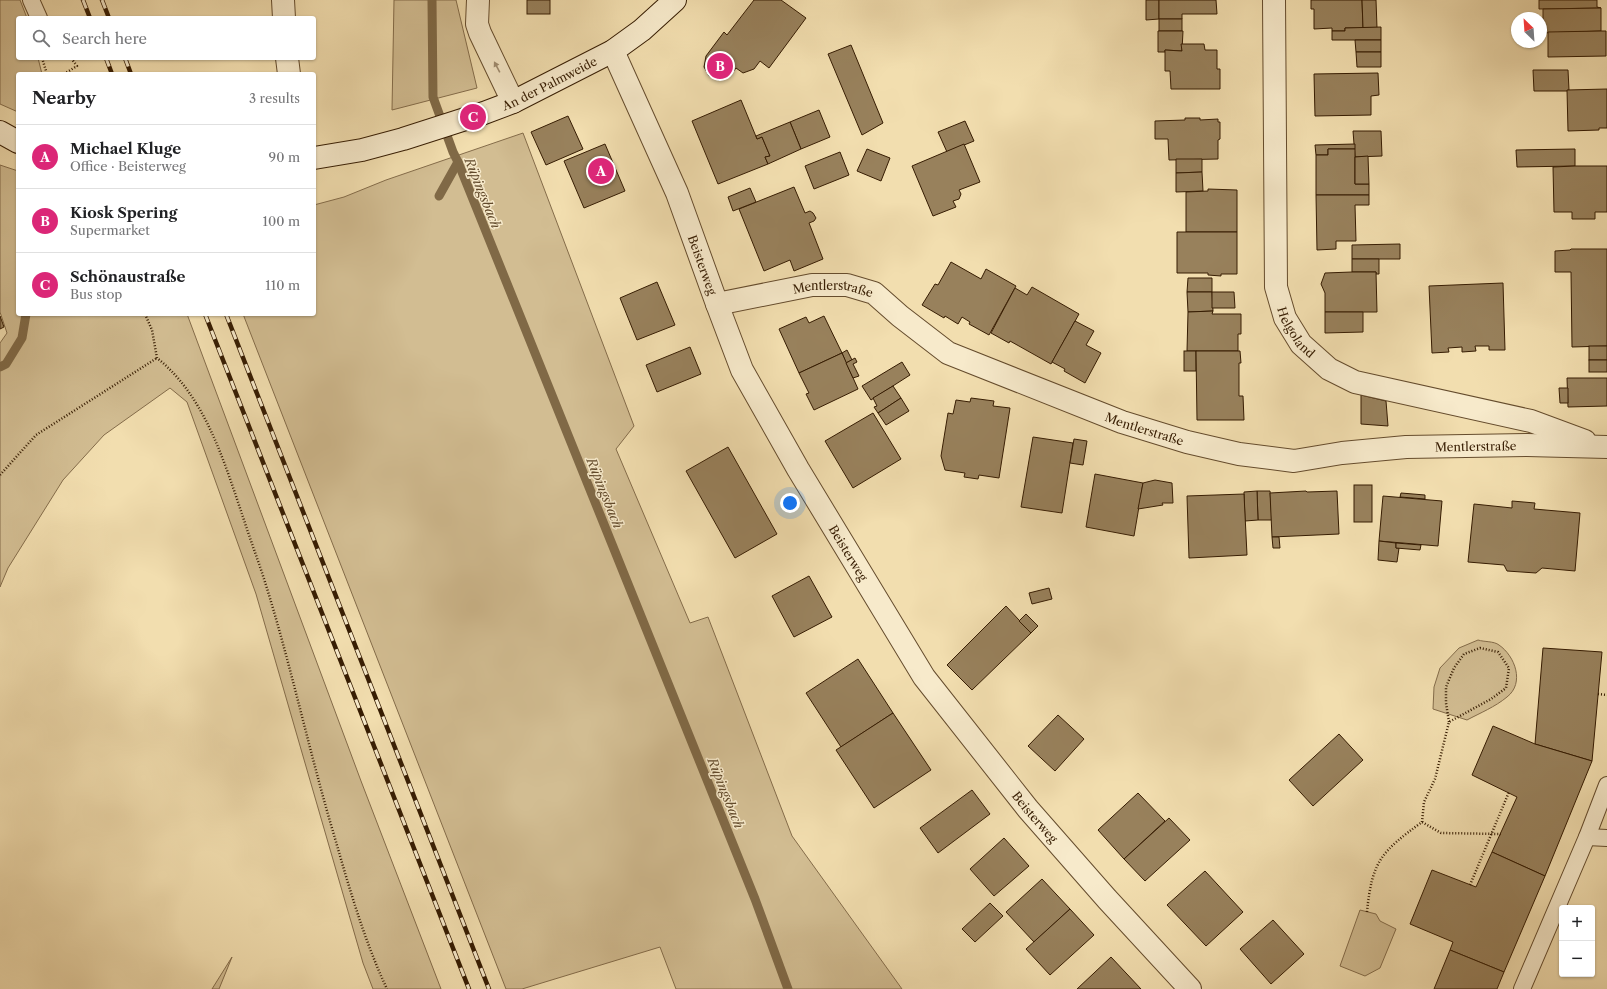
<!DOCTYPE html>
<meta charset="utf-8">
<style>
:root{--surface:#fff;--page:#f2f2f2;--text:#202124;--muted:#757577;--line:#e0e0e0;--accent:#db2777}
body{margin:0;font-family:"Libre Caslon Text",serif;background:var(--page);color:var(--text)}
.controls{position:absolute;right:12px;bottom:12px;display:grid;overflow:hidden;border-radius:4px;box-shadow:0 1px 3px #0004}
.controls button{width:36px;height:36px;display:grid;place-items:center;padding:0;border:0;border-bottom:1px solid var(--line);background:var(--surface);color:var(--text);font:20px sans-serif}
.compass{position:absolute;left:1511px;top:12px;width:36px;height:36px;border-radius:50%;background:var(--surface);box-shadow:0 1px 3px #0004;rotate:335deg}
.you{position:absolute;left:790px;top:503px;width:14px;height:14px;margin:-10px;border:3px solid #fff;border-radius:50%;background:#1a73e8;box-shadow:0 0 0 6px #1a73e833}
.badge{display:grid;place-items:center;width:26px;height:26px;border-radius:50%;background:var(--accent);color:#fff;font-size:13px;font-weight:700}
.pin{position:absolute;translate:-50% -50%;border:2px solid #fff;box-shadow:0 1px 4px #0006}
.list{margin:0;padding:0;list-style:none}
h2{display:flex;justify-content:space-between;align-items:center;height:52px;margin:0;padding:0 16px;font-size:17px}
h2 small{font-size:13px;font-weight:400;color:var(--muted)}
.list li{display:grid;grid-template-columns:26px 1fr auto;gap:12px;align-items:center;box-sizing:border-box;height:64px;padding:0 16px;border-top:1px solid var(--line)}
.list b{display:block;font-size:15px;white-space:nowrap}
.list p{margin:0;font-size:13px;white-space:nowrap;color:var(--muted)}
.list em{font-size:13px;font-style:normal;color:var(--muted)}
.icon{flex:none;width:22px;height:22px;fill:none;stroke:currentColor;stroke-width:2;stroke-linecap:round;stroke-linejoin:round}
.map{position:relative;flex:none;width:1607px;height:989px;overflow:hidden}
.search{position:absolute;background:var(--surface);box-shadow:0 1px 3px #0004;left:16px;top:16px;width:300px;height:44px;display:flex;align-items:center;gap:10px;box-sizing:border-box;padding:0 14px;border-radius:4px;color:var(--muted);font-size:15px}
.panel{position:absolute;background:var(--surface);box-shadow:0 1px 3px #0004;left:16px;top:72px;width:300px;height:244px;border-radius:4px}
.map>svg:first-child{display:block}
.green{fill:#d2bd92;stroke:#846c4a}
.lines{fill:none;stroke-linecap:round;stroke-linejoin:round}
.stream{stroke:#806946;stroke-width:9}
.building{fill:#98815c;stroke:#361c02}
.lane-casing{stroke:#654c2d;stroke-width:18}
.street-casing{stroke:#654c2d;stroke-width:24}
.secondary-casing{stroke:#361c02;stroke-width:24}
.path{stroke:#361c02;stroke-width:2.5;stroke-dasharray:1 2;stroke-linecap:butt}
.lane{stroke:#f7eacb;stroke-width:16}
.street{stroke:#f7eacb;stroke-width:22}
.secondary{stroke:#f7eacb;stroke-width:22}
.rail-casing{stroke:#361c02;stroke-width:4.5}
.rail{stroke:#f7eacb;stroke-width:3;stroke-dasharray:9;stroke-linecap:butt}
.oneway{fill:#a08d71}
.labels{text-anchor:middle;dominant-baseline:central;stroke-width:3;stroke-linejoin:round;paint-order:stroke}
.street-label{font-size:12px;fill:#361c02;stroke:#f7eacb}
.water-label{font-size:13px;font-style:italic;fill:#61492a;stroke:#f7eacb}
</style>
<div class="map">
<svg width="1607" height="989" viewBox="0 0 1607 989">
<rect width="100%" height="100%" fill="#f2deaf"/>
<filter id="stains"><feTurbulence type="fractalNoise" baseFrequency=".005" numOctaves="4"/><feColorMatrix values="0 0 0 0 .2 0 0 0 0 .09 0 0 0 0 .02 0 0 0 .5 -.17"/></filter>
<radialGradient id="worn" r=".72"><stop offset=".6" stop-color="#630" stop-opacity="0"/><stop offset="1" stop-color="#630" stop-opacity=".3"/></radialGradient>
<g class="green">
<path d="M0,0H20L27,18H18V58H38L42,74H18V112L0,104Z"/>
<path d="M394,0H456L477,88L392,110Z"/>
<path d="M523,133L634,426L616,449L690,623L708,617L792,836L902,989H676L660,947L522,989H506L243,314H314V205L344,197L386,180Z"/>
<path d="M0,165L18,171V314H187L361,781L441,989H373L363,963L256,594L187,402L170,388L104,435L63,480L8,568L0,587V343L7,333L0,312Z"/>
<path d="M1478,640C1484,642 1494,641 1499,645C1515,656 1525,683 1507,697C1495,707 1480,713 1467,720L1433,709L1434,687L1440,668L1459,648Z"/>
<path d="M1360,910L1376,914L1380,921L1396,929L1380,968L1365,976L1340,966Z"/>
<path d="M232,957L219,989H212Z"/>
</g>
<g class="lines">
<g class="stream">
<path d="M432,0L433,97L453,152L458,162L755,899L788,989"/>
<path d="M439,196L458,162"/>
<path d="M0,367L6,364L22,338L26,314"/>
</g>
</g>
<g class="building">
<rect x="527" y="0" width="23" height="14"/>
<path d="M754,0H781L806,18L769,68L760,61L754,69L743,73L736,68L730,76L719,80L709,76L704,67L706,56L724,32L727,35Z"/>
<path d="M1146,0H1159V19L1146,20Z"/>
<path d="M1159,0H1216L1217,14H1182V19H1159Z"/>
<path d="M1311,0H1362L1363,28H1345V31H1332V28L1314,29V9H1311Z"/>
<path d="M1362,0H1376L1377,28H1363Z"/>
<path d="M1539,0H1597V7L1601,8L1539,9Z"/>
<path d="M1601,8V31L1543,33V9Z"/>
<rect x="1159" y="19" width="23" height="12"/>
<path d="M1381,27V40H1332V31H1345V28Z"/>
<path d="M1158,31H1183L1182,51L1165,50V52H1158Z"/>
<path d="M1601,31H1606V56L1548,57V32Z"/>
<path d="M1355,40H1381V52H1356Z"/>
<path d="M1181,44H1204L1205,50H1217V69H1220V89H1171L1170,71H1165V50L1182,51Z"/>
<path d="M851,45L883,123L862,135L828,54Z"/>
<path d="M1356,52H1381V67H1357Z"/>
<path d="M1533,70H1568L1569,90L1567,91H1534Z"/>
<path d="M1378,73L1379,95L1371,96V115L1315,116L1314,74Z"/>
<path d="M1607,89V128H1599V130L1568,131L1567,90Z"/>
<path d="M741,100L757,139L762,137L770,156L765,157L768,164L718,184L692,121Z"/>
<path d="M819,110L830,137L801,149L790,122Z"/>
<path d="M568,116L583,149L546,165L531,132Z"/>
<path d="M1185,118H1200V120L1218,119V122H1220V139L1218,140V159L1169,160L1168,139H1155V121L1185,120Z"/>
<path d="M965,121L974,141L947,152L938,132Z"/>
<path d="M790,122L801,149L768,164L765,157L770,156L762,137L757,139L756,136Z"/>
<path d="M1353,131H1381L1382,156L1355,157Z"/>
<path d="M605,144L625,191L584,208L564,161Z"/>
<path d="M964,144L980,182L959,190L961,194L959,199L953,201L956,207L933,216L912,166Z"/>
<path d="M1355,144V149H1328V155H1316L1315,145Z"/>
<path d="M867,149L890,158L881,181L857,171Z"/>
<path d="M1328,149H1355V184H1369V195H1316V155H1328Z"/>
<path d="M1575,149V166L1517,167L1516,150Z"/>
<path d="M840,152L849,175L814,189L805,166Z"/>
<path d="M1368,156L1369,184H1355V157Z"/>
<path d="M1176,159H1202V172L1176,173Z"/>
<path d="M1575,166H1607V212H1595V219H1572V212H1554L1553,167Z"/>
<path d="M1202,172L1203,191L1176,192V173Z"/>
<path d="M794,187L805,213L810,211L813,213L816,218L814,221L809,223L823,259L794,271L790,260L764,271L739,209Z"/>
<path d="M750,188L756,202L733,211L728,197Z"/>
<path d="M1208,189L1237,190V232H1186V192L1208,191Z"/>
<path d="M1316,195H1369V205H1355L1356,241H1336V249L1317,250Z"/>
<path d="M1177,232H1237V274H1221V276L1208,275V273H1177Z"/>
<path d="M1400,244V259H1352V245Z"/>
<path d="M1571,249H1607V346L1572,347L1571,272H1555V251L1570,250Z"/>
<path d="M1352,259H1379V274H1376V272H1352Z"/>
<path d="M951,262L981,279L986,269L1016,286L989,335L969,324L970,322L962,317L958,324L945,316L944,318L922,305L935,284L938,285Z"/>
<path d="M1352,272H1376L1377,312H1325V293L1321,284L1325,273Z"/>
<path d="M1188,278H1212V292H1187Z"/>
<path d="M657,282L675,325L637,340L620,298Z"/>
<path d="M1503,283L1505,350H1489V346H1475L1476,351L1462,352V347L1448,348L1449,352L1432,353L1429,286Z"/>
<path d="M1032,287L1079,314L1051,364L1010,341L1009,343L991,333L1015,288L1027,295Z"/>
<path d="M1187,292H1212L1213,311L1188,312Z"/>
<path d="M1212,292H1234L1235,308H1212Z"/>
<path d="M1213,311L1212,314H1241V334H1238V351H1187L1188,312Z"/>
<path d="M1325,312H1363V332L1325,333Z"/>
<path d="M0,316L4,327L0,329Z"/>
<path d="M824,316L842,353L799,373L779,329L806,317L809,323Z"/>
<path d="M1075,321L1094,331L1086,345L1101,353L1085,383L1064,371L1065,369L1052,362Z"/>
<rect x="1589" y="346" width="18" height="14"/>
<path d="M690,347L701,374L657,392L646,365Z"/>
<path d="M847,350L852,360L846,363L842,353Z"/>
<rect x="1184" y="351" width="12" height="20"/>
<path d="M1196,351H1240L1241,363H1239V396H1243L1244,420H1197Z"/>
<path d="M842,353L858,389L814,410L806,394L809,393L799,373Z"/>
<path d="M855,358L857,362L853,364L859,376L853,378L846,363Z"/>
<rect x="1589" y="360" width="18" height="12"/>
<path d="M902,362L910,375L871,400L862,386Z"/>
<path d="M1567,378H1607V406L1568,407Z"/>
<path d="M893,386L901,398L878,413L874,407L877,406L873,398Z"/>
<path d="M1559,388H1568V403H1560Z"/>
<path d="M1361,395L1386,401L1388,426L1361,424Z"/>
<path d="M901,398L909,411L886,425L878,413Z"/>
<path d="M971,398L994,401L993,406L1010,408L999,478L979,475L978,479L964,477L965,473L945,470L941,456L948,413L953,414L956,400L970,402Z"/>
<path d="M873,413L901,459L853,488L825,441Z"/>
<path d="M1033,437L1073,443L1062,513L1021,507Z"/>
<path d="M1074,439L1087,441L1083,465L1070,463Z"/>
<path d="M728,447L777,534L735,558L686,471Z"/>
<path d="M1095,474L1143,483L1134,536L1086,527Z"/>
<path d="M1155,480L1172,483L1173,503H1162L1163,505L1138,509L1143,483Z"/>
<rect x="1354" y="485" width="18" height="37"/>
<path d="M1257,491H1270L1272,520H1258Z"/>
<path d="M1257,491L1258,520L1245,521L1244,492Z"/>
<path d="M1306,491L1307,492L1337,491L1339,534L1272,537L1270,493Z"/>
<path d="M1401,493L1425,495V499L1400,497Z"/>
<path d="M1244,494L1247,555L1189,558L1187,496Z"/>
<path d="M1383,496L1442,501L1438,546L1379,541Z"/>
<path d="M1512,501L1535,503L1534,509L1580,513L1575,571L1542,568L1536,573L1507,571L1504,565L1468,562L1474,504L1512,508Z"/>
<path d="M1272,537H1279L1280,548H1273Z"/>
<path d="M1379,541L1396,543V548H1399L1397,562L1378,560Z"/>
<path d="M1396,543L1421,545L1420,550L1396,548Z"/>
<path d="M809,576L832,617L794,637L772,596Z"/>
<path d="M1049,588L1052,599L1032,604L1029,593Z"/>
<path d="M1006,606L1031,633L972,690L947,665Z"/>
<path d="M1026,614L1038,626L1031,633L1019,621Z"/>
<path d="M1543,648L1602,652L1592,761L1535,744Z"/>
<path d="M858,659L893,713L841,747L806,693Z"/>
<path d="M893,713L931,770L874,808L836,750Z"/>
<path d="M1058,715L1084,739L1055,771L1028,746Z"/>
<path d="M1493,726L1535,744L1592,761L1545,876L1492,852L1517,797L1472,775Z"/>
<path d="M1339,734L1363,760L1313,806L1289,780Z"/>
<path d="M972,790L990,814L938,853L920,828Z"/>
<path d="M1138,793L1165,821L1124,859L1098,830Z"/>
<path d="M1169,818L1190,840L1145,881L1124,859Z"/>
<path d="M1004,838L1029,866L994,896L970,869Z"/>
<path d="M1492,852L1545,876L1504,972L1450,950L1453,942L1410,924L1432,870L1476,887Z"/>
<path d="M1205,871L1243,912L1206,946L1167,905Z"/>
<path d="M1042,879L1070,909L1034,942L1006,912Z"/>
<path d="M990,903L1003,916L975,942L962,929Z"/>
<path d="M1070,909L1094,935L1050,975L1026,949Z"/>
<path d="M1273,920L1304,954L1271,984L1240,949Z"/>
<path d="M1450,950L1504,972L1497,989H1434Z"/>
<path d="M1111,957L1141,989H1077Z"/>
</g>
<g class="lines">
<defs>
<g id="lane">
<path d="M31,0L39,18"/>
<path d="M1587,837L1607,838"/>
<path d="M1522,989L1587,837L1607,785"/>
</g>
<g id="street">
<path d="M283,0L284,18"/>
<path d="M478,0L477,24L480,33L513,102"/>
<path id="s1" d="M1274,0L1276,287L1285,318L1301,344L1329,369L1355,382L1531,421L1585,441"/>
<path id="s2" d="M613,51L677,193L717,304L742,370L798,469L924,677L1028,809L1107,899L1190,989"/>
<path d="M287,58L289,74"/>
<path id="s3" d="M717,304L812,285H847L874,293L900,316L948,353L1122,422L1187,442L1239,454L1294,461L1342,453L1406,447L1527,445L1607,447"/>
</g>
<g id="secondary">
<path d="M0,132L18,142"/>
<path id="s4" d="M314,158L362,150L403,139L484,113L513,102L613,51L642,30L675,0"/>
</g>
</defs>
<use href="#lane" class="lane-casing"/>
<use href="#street" class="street-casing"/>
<use href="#secondary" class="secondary-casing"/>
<g class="path">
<path d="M42,58L47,74"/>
<path d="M64,74L77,66L71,58"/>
<path d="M145,314L152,330L157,358C205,396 224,461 243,517C250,539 258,560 265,582C291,665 309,751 334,835C349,887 364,940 387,989"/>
<path d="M0,475L36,435L157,358"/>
<path d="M1598,694L1607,695"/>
<path d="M1422,822L1424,802L1435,779L1449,722L1491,699L1506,688L1509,668L1498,652L1480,648L1464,654L1454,668L1446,687V703L1449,722"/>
<path d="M1470,885L1509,792"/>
<path d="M1367,912C1372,861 1381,852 1422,822L1441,833L1501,834"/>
</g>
<use href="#lane" class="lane"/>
<use href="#street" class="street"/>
<use href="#secondary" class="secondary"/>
<defs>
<g id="rail">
<path d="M83,0L90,18"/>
<path d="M102,0L109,18"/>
<path d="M106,58L112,74"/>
<path d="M125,58L131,74"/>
<path d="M205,314L469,989"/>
<path d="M226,314L489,989"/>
</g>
</defs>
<use href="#rail" class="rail-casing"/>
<use href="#rail" class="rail"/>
</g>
<defs><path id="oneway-solid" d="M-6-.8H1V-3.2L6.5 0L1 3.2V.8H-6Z"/></defs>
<use class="oneway" href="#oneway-solid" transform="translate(497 67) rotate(-118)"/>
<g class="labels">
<g class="street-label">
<text stroke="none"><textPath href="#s4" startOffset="248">An der Palmweide</textPath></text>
<text stroke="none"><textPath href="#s2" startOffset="232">Beisterweg</textPath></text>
<text stroke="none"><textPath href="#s3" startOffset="118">Mentlerstraße</textPath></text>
<text stroke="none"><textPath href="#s1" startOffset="337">Helgoland</textPath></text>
<text stroke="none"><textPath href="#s3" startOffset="466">Mentlerstraße</textPath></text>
<text stroke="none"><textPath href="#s3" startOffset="802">Mentlerstraße</textPath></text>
<text stroke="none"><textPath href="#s2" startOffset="556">Beisterweg</textPath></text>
<text stroke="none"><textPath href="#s2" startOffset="880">Beisterweg</textPath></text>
</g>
<g class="water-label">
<text transform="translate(483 193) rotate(68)">Rüpingsbach</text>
<text transform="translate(605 493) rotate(68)">Rüpingsbach</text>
<text transform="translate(726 793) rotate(68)">Rüpingsbach</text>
</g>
</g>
<rect width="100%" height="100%" filter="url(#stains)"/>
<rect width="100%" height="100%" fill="url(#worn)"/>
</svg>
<div class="controls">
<button>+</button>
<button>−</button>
</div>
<svg class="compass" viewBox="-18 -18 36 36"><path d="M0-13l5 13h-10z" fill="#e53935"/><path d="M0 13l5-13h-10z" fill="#757577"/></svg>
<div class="you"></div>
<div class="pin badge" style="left:601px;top:171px">A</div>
<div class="pin badge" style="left:720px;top:66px">B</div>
<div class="pin badge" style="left:473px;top:117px">C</div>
<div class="search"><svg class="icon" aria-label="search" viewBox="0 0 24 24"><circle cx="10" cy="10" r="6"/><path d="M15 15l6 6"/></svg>Search here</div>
<section class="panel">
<h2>Nearby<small>3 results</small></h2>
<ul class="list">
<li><span class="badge">A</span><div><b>Michael Kluge</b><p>Office · Beisterweg</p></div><em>90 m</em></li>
<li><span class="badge">B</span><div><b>Kiosk Spering</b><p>Supermarket</p></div><em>100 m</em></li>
<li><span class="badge">C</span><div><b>Schönaustraße</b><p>Bus stop</p></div><em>110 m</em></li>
</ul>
</section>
</div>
